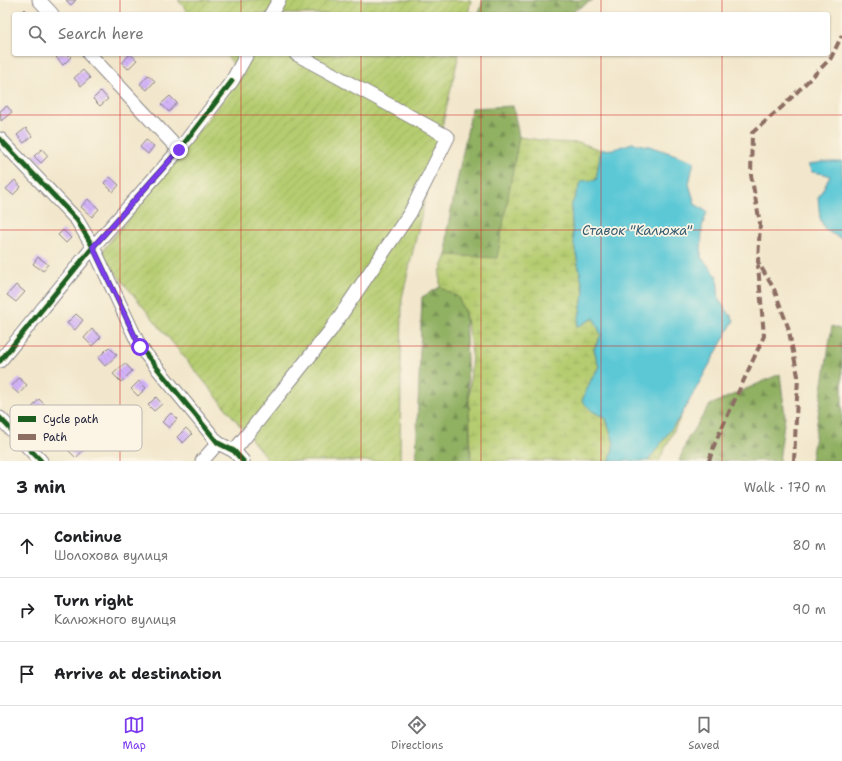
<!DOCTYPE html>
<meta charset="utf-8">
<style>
:root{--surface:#fff;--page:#f2f2f2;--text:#202124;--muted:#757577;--line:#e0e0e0;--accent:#7c3aed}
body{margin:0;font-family:"Shantell Sans",sans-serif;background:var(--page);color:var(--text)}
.stop{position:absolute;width:12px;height:12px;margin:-9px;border:3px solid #7c3aed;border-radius:50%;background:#fff}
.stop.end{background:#7c3aed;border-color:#fff;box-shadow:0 1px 4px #0008}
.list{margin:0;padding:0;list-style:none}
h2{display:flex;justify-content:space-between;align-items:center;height:52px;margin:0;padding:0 16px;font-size:17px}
h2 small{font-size:13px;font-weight:400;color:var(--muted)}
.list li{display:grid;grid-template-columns:26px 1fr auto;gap:12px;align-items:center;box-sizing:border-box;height:64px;padding:0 16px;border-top:1px solid var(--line)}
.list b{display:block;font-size:15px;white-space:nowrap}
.list p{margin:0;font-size:13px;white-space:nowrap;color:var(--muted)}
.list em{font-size:13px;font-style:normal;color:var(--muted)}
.icon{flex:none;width:22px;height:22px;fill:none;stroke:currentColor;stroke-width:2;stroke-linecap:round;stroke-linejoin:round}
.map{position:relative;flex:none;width:842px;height:461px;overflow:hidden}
.search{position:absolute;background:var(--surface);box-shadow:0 1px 3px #0004;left:12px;right:12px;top:12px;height:44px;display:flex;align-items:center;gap:10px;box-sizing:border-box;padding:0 14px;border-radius:4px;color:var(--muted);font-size:15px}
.sheet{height:244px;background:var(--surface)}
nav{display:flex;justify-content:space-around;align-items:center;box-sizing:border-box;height:56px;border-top:1px solid var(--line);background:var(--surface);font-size:11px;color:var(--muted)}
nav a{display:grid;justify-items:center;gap:2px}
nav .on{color:var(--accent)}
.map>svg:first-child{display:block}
.forest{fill:url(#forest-firs);stroke:#59694e}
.wetland{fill:url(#wetland-marsh);stroke:#6c7756}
.garden{fill:url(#garden-furrows);stroke:#6c7756}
.water{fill:#5cc8d6;stroke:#3f7588}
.building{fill:url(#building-back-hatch)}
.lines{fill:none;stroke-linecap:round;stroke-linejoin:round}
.minor-casing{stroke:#8a8484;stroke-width:15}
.minor{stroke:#fff;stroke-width:13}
.quiet{stroke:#8d6e63;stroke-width:4;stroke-dasharray:8 4;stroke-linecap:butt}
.cycleway-casing{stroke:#fcf5e5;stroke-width:8}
.cycleway{stroke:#1b5e20;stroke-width:5}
.route{stroke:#7c3aed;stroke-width:5}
.grid{fill:none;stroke:#d62828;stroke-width:1;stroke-opacity:0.55}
.labels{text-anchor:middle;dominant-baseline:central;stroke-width:3.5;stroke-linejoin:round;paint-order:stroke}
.water-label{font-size:13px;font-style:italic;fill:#365c71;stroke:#fcf5e5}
.key{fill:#fcf5e5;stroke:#bbb6b2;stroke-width:1}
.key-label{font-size:11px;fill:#22223b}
</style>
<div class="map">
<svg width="842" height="461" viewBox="0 0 842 461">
<defs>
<pattern id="forest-firs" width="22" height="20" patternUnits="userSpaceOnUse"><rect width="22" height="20" fill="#90b062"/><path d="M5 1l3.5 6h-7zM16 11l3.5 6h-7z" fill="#758f52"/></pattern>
<pattern id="wetland-marsh" width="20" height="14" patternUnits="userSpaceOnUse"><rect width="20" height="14" fill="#b5cc70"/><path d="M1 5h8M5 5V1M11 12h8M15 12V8" fill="none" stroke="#9baf62"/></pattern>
<pattern id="garden-furrows" width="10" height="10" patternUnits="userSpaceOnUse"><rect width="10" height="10" fill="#b5cc70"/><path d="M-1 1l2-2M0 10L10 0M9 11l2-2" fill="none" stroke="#9baf62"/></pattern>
<pattern id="building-back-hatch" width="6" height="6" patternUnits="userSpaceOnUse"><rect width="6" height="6" fill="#d3b3f9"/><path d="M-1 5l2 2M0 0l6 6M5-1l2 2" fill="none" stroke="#b59ad6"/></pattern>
</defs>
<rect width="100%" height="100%" fill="#fcf5e5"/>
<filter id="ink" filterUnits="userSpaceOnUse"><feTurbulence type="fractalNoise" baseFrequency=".025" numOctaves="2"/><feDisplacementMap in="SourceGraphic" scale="8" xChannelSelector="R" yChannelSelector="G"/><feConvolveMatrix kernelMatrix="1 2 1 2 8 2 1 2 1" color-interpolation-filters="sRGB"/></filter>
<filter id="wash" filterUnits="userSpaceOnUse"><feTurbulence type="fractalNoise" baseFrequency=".012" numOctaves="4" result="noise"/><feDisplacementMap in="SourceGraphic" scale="16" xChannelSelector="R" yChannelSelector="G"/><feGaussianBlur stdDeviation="0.9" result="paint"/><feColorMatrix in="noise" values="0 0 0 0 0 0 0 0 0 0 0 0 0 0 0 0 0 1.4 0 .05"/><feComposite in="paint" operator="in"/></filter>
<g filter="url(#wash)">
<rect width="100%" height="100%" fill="#f2e7cc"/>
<g class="forest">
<path d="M483,0H593L568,14H479Z"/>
<path d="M513,106L519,137L497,259L447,255V230L472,108Z"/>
<path d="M440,287L458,297L465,313L471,461H416L422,297Z"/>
<path d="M832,326L842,330V461H811Z"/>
<path d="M780,374L785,416L779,461H679L688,438L710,405Z"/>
</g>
<g class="wetland">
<path d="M519,137L554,142L581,143L601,150L596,180L582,182L571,206L573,239L584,293L577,326L594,317L601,335L594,349L599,366L591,380L592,411L606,418L614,443L610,461H471L469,398L472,353L465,313L458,297L440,287V272L447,255L497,258Z"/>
<path d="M682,414L659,461H648Z"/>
</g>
<g class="garden">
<path d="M178,0H471L468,14H190Z"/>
<path d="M225,54H459L402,298L400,461H269L100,254L243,75Z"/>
</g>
<g class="water">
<path d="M632,143L649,146L694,161L689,184L695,204L707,212L702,227L701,257L717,276L719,300L734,320L682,414L648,461H610L614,443L606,418L592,411L582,401L591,380L599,367L594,349L601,335L594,318L577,327L584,292L573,239L571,206L582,181L596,180L601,150L614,149Z"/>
<path d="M842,161V239L825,230L820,218L818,198L830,176L825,174L812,172L808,165L822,162H839Z"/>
</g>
<g id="blocks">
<g class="building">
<path d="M66,0H76L71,5Z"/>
<path d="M25,9L30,14H20Z"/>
<path d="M59,54H68L71,57L63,65L56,57Z"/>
<path d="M130,54L137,60L128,69L122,63Z"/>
<path d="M83,70L90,78L81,86L74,78Z"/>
<path d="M148,75L155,81L147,90L140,84Z"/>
<path d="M101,91L108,99L100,106L93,99Z"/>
<path d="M170,96L177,103L169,112L161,104Z"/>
<path d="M7,106L12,112L1,121L0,111Z"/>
<path d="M26,128L32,136L24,143L17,135Z"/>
<path d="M146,140L154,146L148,154L140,147Z"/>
<path d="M42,149L48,156L41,163L34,156Z"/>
<path d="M110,177L119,185L113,192L104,183Z"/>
<path d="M15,180L21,187L13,195L6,189Z"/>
<path d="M88,199L99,209L92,217L81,207Z"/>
<path d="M63,230L71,238L66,243L58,235Z"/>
<path d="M38,257L48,264L43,271L33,264Z"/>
<path d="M16,285L25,292L16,302L7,295Z"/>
<path d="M76,314L83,320L75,330L67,323Z"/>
<path d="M92,329L101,337L92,346L84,338Z"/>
<path d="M109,347L117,355L105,366L98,358Z"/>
<path d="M125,363L132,371L121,382L113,374Z"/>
<path d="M19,378L27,385L19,394L11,387Z"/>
<path d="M139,381L146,388L138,396L131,389Z"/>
<path d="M156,397L162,404L154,411L148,405Z"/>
<path d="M39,399L47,407L39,416L31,409Z"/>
<path d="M171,413L177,419L169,428L162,422Z"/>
<path d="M186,428L192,434L183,443L177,437Z"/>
<path d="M76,437L86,447L76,458L66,448Z"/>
</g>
</g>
</g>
<g filter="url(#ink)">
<use href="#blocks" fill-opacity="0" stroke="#8a8484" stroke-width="1"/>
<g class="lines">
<defs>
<g id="minor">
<path d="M39,0L52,14"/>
<path d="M271,14L279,0"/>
<path d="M89,54L179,150"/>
<path d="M0,139L77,220L93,247L140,347L218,443L234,451L243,461"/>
<path d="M0,361L93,247L179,150L232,81L247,54"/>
<path d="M0,418L41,461"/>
<path d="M234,451L330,331L410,213L448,137L296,54"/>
<path d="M202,461L218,443"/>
</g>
</defs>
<use href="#minor" class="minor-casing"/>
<use href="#minor" class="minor"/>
<g class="quiet">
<path d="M709,461L715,443L764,336L758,265"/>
<path d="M794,461L798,376L788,327L774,289L758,262L760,223L751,175L752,133L782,107L831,58L842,35"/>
</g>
<defs>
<g id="cycleway">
<path d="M0,139L77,220L93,247L140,347L218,443L234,451L243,461"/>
<path d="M0,361L93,247L179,150L232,81"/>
<path d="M0,418L41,461"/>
</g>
</defs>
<use href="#cycleway" class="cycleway-casing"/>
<use href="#cycleway" class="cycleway"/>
</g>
</g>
<g class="lines" filter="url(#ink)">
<path class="route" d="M140,347L93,247L179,150"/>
</g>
<path class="grid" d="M120,0V14M241,0V14M361,0V14M481,0V14M601,0V14M722,0V14M120,54V461M241,54V461M361,54V461M481,54V461M601,54V461M722,54V461M0,115H842M0,230H842M0,346H842"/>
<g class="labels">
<g class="water-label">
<text x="637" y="230">Ставок "Калюжа"</text>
</g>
</g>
<rect x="10" y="405" width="132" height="46" rx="6" class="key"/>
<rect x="18" y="416" width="18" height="6" fill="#1b5e20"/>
<rect x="18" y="434" width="18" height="6" fill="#8d6e63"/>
<g class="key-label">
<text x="43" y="423">Cycle path</text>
<text x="43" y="441">Path</text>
</g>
</svg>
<div class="stop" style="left:140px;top:347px"></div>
<div class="stop end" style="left:179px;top:150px"></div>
<div class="search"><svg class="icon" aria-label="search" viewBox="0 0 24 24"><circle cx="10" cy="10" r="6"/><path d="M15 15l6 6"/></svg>Search here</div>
</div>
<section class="sheet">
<h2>3 min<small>Walk · 170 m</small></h2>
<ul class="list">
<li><svg class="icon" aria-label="ahead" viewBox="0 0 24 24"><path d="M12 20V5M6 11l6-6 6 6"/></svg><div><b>Continue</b><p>Шолохова вулиця</p></div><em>80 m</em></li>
<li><svg class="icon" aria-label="right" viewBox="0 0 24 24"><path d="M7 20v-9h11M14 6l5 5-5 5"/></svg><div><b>Turn right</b><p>Калюжного вулиця</p></div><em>90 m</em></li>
<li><svg class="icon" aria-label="arrive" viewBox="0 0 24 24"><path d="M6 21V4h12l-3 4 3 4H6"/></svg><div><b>Arrive at destination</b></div></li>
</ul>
</section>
<nav>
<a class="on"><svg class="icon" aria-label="map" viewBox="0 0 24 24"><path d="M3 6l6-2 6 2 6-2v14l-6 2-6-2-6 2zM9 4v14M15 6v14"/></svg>Map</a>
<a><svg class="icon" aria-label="directions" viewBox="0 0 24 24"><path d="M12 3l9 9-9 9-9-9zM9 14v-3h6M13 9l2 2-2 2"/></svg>Directions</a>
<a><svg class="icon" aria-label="saved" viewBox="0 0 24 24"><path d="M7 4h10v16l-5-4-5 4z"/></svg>Saved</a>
</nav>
